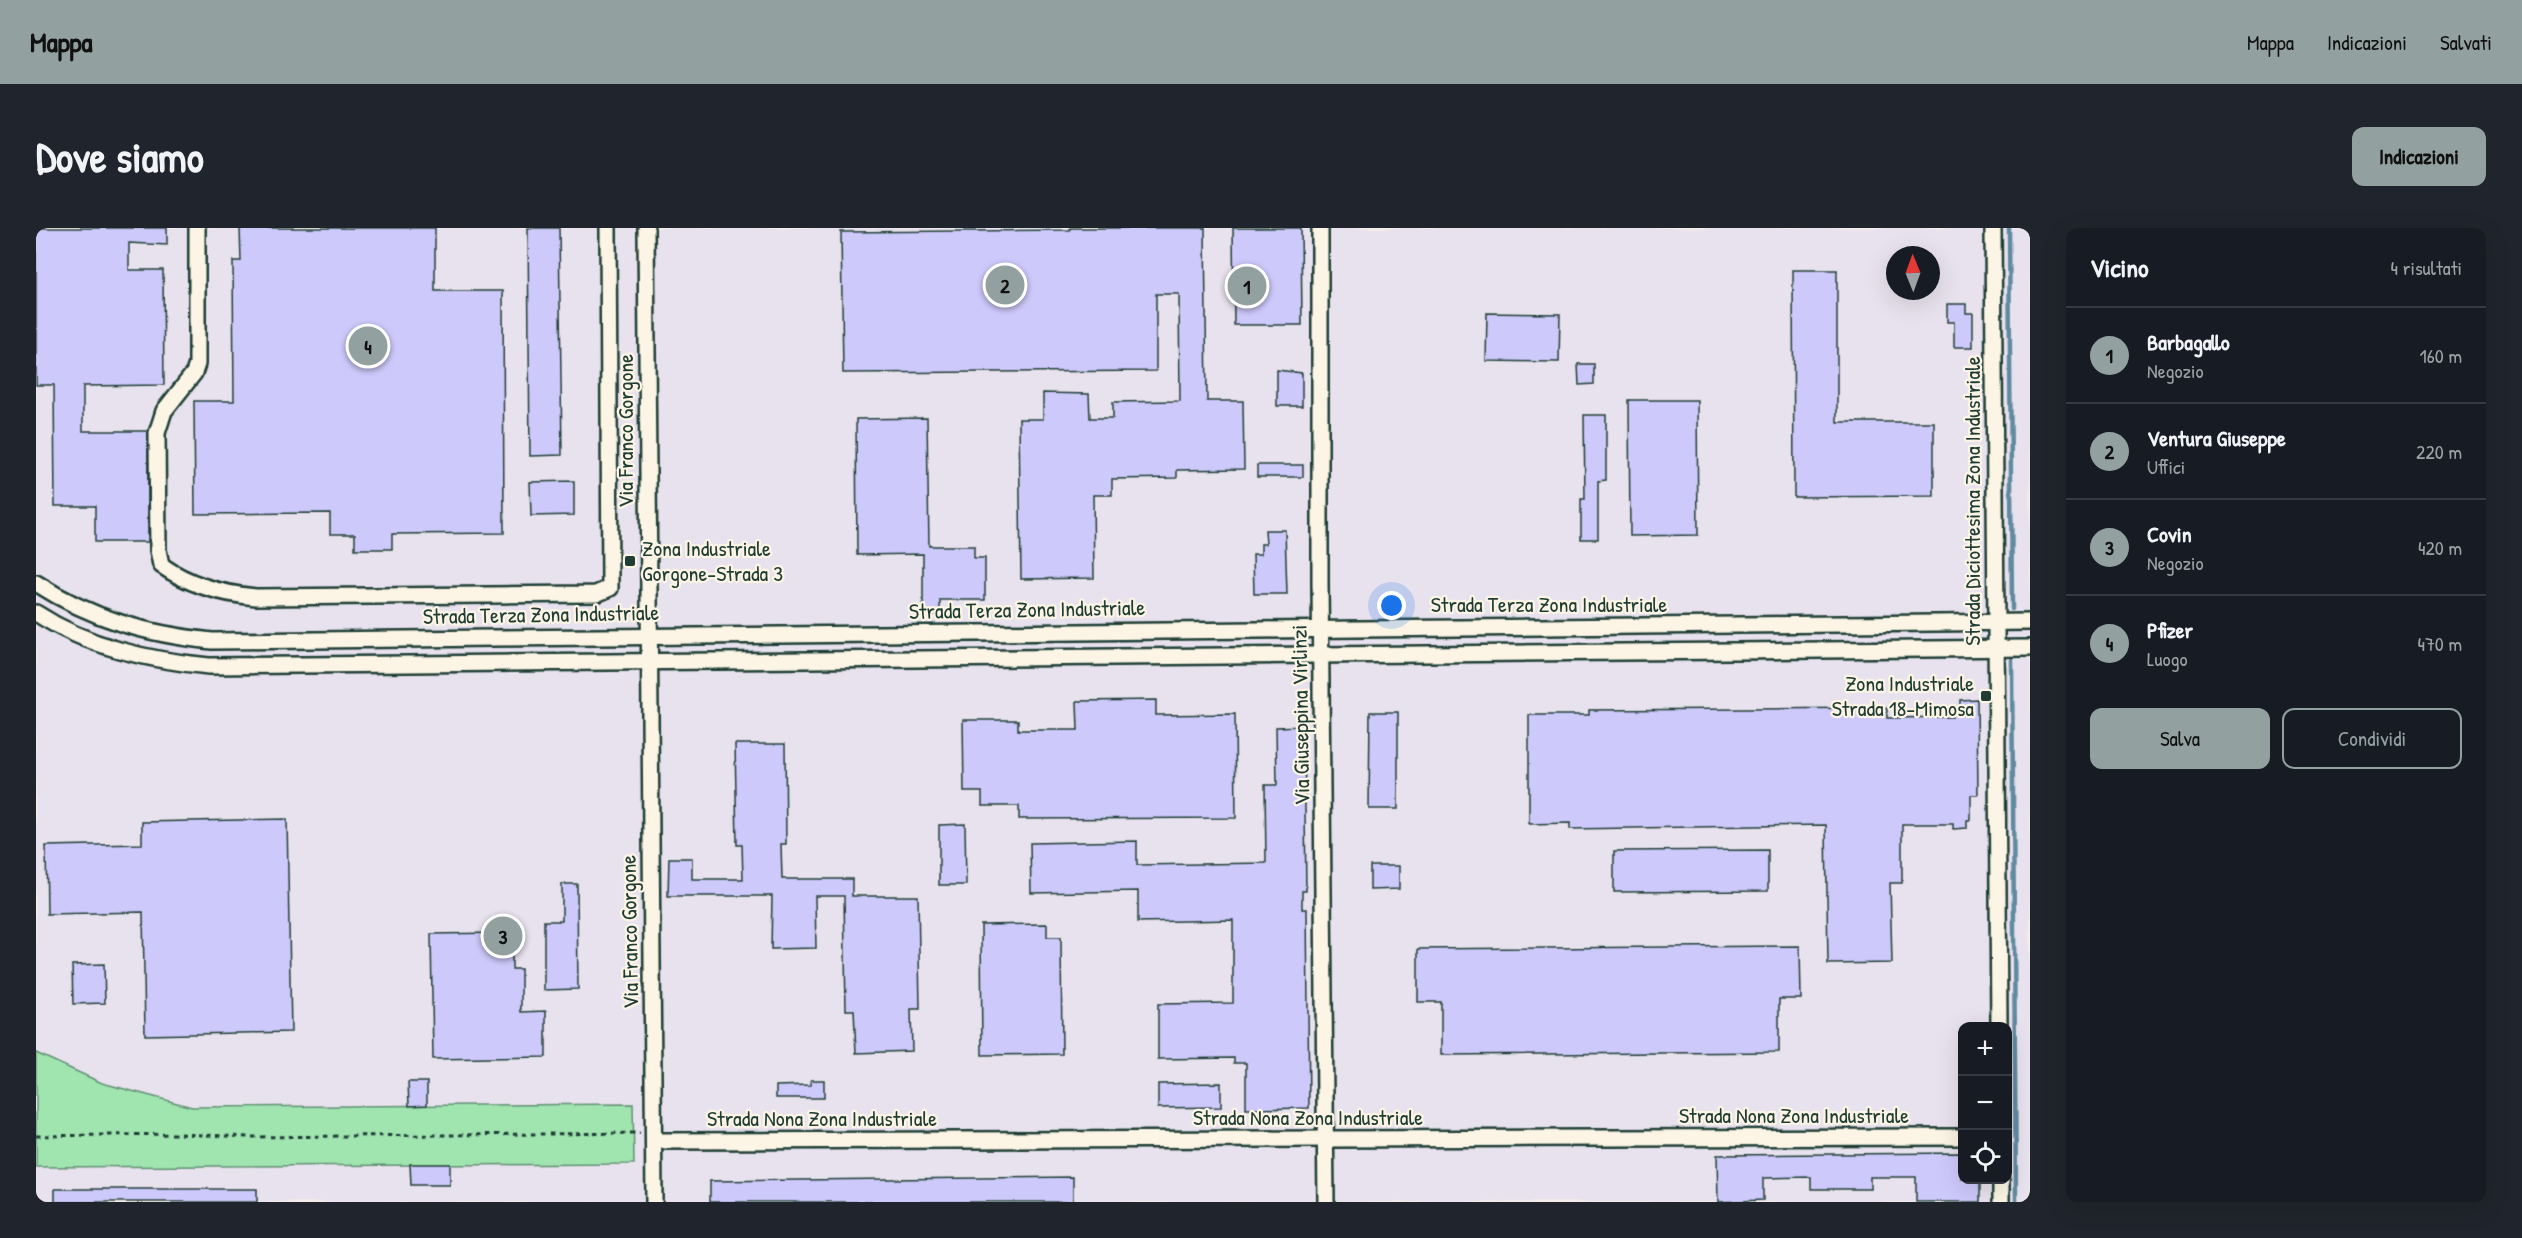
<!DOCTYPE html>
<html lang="it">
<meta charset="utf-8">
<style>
:root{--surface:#171b24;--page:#20242c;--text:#f1f3f6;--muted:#9ea1a6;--line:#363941;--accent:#92a19f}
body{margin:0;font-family:"Patrick Hand",sans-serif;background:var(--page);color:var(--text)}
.controls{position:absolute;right:18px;bottom:18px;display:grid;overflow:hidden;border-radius:12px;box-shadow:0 6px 24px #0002}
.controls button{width:54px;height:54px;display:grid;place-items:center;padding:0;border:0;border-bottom:2px solid var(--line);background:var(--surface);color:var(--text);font:30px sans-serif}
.compass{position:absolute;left:1850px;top:18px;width:54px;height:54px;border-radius:50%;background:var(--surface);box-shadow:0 6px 24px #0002;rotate:359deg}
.you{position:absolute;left:1356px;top:378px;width:21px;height:21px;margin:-15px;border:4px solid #fff;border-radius:50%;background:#1a73e8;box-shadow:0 0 0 9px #1a73e833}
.badge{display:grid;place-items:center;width:39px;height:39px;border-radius:50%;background:var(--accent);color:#111;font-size:20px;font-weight:700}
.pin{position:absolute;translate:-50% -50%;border:3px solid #fff;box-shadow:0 2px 6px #0006}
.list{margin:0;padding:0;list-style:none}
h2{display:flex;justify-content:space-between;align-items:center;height:78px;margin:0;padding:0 24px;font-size:26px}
h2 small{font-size:20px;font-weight:400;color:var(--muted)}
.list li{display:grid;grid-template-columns:39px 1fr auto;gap:18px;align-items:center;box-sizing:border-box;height:96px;padding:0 24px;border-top:2px solid var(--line)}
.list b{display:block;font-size:22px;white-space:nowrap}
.list p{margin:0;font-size:20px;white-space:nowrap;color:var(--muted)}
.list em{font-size:20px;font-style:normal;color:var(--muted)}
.actions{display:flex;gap:12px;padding:18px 24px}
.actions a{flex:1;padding:14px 0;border:2px solid var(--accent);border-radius:12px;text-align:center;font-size:21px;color:var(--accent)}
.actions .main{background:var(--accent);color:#111}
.icon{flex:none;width:33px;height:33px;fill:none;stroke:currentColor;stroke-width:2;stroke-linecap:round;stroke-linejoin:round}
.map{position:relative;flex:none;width:1994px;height:974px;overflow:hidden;border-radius:12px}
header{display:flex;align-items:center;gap:36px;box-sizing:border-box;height:84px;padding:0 30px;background:var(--accent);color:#111}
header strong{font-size:28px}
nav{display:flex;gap:33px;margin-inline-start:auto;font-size:21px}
.intro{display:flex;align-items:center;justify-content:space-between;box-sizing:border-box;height:144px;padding:0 36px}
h1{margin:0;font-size:42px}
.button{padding:15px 27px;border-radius:12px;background:var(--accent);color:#111;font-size:21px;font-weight:700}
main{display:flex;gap:36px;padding:0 36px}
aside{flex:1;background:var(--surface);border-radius:12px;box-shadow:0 6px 24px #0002}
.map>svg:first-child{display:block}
.built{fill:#e8e2ee;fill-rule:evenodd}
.green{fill:#a0e4b0;stroke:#609072;stroke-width:1.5}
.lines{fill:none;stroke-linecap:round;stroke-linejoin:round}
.stream{stroke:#608a9f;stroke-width:4.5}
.building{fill:#cec9fb;stroke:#1f3d34;stroke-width:1.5}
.minor-casing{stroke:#1f3d34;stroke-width:20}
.path{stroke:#1f3d34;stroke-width:3;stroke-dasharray:4.5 4.5;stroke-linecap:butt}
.minor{stroke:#fcf5e5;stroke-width:15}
.poi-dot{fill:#1f3d34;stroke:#fcf5e5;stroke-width:2}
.labels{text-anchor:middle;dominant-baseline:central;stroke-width:4.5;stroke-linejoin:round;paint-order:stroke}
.street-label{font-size:22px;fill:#1f3d34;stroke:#fcf5e5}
.poi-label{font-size:22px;fill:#1f3d34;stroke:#fcf5e5;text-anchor:start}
</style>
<header>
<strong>Mappa</strong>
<nav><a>Mappa</a><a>Indicazioni</a><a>Salvati</a></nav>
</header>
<div class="intro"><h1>Dove siamo</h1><a class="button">Indicazioni</a></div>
<main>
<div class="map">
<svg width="1994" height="974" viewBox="0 0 1994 974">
<rect width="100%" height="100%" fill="#f3ece9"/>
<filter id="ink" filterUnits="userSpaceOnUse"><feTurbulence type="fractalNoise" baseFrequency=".0167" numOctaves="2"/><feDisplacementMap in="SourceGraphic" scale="12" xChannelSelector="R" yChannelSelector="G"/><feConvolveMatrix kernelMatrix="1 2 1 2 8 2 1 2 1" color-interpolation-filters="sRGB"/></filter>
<g filter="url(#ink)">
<path class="built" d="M0,0H1994V974H0ZM1859,27H1895V63H1859ZM1926,798H1972V952H1926Z"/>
<path class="green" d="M0,825L66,855L156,879L597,876L598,936L0,939Z"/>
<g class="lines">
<g class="stream">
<path d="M1973,0L1976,381"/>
<path d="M1976,432L1980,974"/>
</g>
</g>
<g class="building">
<path d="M0,0H131V17L93,15V42H127L128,157L47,158V203H112V314H59V278H19L18,157H0Z"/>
<path d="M204,0H399V63H467L468,305L356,306V321H319V306H294V285L159,286L158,173H198L197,33H205Z"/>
<path d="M492,0H523L526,227L494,228Z"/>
<path d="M1034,0H1169L1171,173H1207L1208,241L1141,242V250L1076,251V267H1057L1058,350L985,351L983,191H1007V165L1053,166L1054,190H1077V174L1144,173L1143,66H1120V143L807,145L805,4L1034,2Z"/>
<path d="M1197,0H1265L1266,97H1198Z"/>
<path d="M1757,42H1801V194H1898V268L1758,269Z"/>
<path d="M1911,76H1930V85H1937V119H1918V94H1911Z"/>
<path d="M1451,85L1524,86L1523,134L1450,133Z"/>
<path d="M1542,136H1558V156L1543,157Z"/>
<path d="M1241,142L1266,145V178H1241Z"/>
<path d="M1593,172H1661L1662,307L1594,308Z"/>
<path d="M1548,187H1570V252L1562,253V311H1545V271H1549Z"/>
<path d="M891,190L893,318H938V330H949V372H904V387H887V326L821,327L820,191Z"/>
<rect x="1221" y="237" width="46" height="12"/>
<path d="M538,253V287L495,288L494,254Z"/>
<path d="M1229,302H1249L1251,366H1218L1217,326H1225V316H1230Z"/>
<path d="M1941,471L1942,567H1935V592H1931V600L1917,601V596H1866V655H1854L1856,735L1792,736L1790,597L1534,601V595L1493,596V487H1553V482L1851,480V490L1916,489L1915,481H1924V472Z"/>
<path d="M1120,472V487L1199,486L1200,590L983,591V578H946V564H928L927,492H982V502H1042L1041,473Z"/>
<path d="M1334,484H1362V581H1333Z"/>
<path d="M1268,498L1270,663H1266V681H1271L1273,880L1210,881V835H1198V830L1122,831V776L1197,775V692L1102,694V663L995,665L994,615L1101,613V637L1230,635L1229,557H1241L1240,499Z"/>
<path d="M699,516H749L750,616H745L746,651H816V668H882L884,781H875L876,823L820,825L818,782H810L808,668H779L780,720L735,721L736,668H632L633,630H656V651H707L706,617H701Z"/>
<path d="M251,591L255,804L109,807L107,684L11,686L10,618L106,616V594Z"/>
<path d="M929,596L930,657H903V597Z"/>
<path d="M1732,622V663L1578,664V623Z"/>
<path d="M1334,638H1363V661L1334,662Z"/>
<path d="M526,656H541L542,761L508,762V693H526Z"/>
<path d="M1011,696V709H1025L1026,826L946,827L945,697Z"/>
<path d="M463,705L464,717H476V741H485V784L510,783V829L397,831L395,706Z"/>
<path d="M1764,718L1765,771H1743V824L1405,827V774H1382V721Z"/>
<path d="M68,736L69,775L37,776L36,737Z"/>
<path d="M775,852H788V870H740V858L775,857Z"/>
<path d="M372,854H391V877L373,878Z"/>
<path d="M1185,855V879L1122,880V856Z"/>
<path d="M1926,925V951H1944V974H1880V949H1834V961H1775V949L1727,950V972L1682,974L1681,927Z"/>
<path d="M374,936H414V957H375Z"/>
<path d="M1037,949V974H674V953Z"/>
<rect x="19" y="961" width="202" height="13"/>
</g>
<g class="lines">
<defs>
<g id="minor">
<path d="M161,0V136L158,145L128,183L121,205L122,322L125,337C153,357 187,366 220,369L560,366L574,360L572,0"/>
<path d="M610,0L618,974"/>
<path d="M1284,0V355L1290,974"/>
<path d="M1957,0L1963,798"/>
<path d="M0,355C56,391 110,406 176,413L1994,394"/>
<path d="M0,385C52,419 112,432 173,438L1994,420"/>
<path d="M618,913L1926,909"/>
<path d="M1965,952V974"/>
</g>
</defs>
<use href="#minor" class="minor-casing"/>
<path class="path" d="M0,908L143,906L214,909L604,905"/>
<use href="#minor" class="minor"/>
</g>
</g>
<g class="poi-dot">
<rect x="588" y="327" width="12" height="12" rx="3"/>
<rect x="1944" y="462" width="12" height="12" rx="3"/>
</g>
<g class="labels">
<g class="street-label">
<text transform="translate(589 203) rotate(-90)">Via Franco Gorgone</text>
<text transform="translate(1936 273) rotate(-90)">Strada Diciottesima Zona Industriale</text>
<text x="1513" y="376">Strada Terza Zona Industriale</text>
<text transform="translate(991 381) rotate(-1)">Strada Terza Zona Industriale</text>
<text transform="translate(505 386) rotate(-1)">Strada Terza Zona Industriale</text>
<text transform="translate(1264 487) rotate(-91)">Via Giuseppina Virlinzi</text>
<text transform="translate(593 704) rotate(-91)">Via Franco Gorgone</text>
<text x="1758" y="887">Strada Nona Zona Industriale</text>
<text x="1272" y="889">Strada Nona Zona Industriale</text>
<text x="786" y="890">Strada Nona Zona Industriale</text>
</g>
<g class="poi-label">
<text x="606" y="320">Zona Industriale<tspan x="606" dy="25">Gorgone-Strada 3</tspan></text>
<text x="1938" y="455" text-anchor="end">Zona Industriale<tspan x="1938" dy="25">Strada 18-Mimosa</tspan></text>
</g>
</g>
</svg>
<div class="controls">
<button>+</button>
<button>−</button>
<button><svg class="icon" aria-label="locate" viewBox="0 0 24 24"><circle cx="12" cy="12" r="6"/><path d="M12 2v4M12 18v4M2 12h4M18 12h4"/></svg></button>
</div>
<svg class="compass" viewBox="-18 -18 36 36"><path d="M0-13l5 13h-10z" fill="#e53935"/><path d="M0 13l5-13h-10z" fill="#9ea1a6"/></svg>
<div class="you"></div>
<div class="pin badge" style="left:1211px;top:58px">1</div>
<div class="pin badge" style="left:969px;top:57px">2</div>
<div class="pin badge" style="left:467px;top:708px">3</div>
<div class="pin badge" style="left:332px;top:118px">4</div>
</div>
<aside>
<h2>Vicino<small>4 risultati</small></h2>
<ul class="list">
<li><span class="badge">1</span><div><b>Barbagallo</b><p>Negozio</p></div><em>160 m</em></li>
<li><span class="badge">2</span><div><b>Ventura Giuseppe</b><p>Uffici</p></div><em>220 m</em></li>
<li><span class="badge">3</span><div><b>Covin</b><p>Negozio</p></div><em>420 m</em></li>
<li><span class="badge">4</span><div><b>Pfizer</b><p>Luogo</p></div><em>470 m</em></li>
</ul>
<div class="actions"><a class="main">Salva</a><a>Condividi</a></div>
</aside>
</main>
